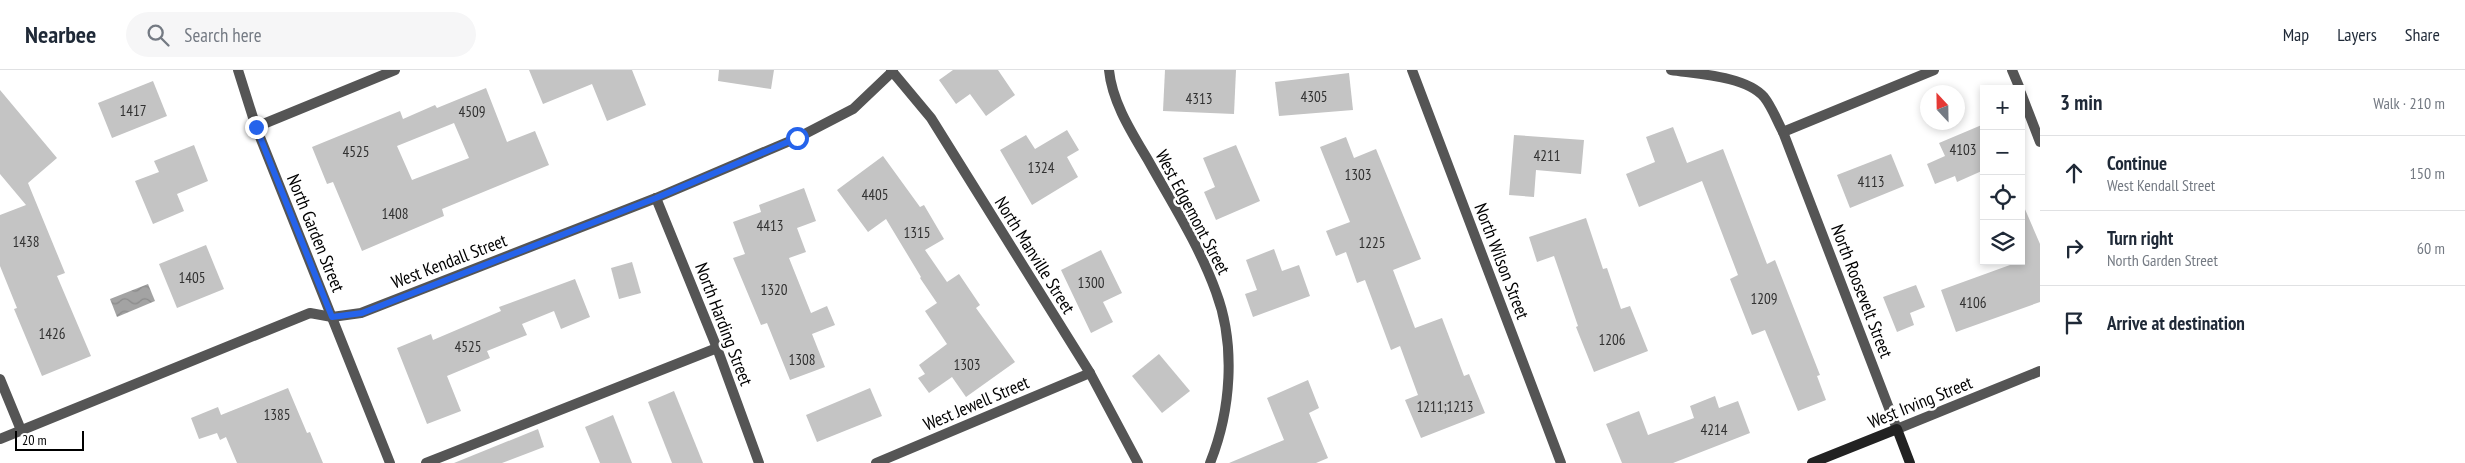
<!DOCTYPE html>
<meta charset="utf-8">
<style>
:root{--surface:#fff;--page:#f6f6f7;--text:#1f2937;--muted:#747a83;--line:#e0e1e3}
body{margin:0;font-family:"PT Sans Narrow",sans-serif;background:var(--page);color:var(--text)}
.controls{position:absolute;right:15px;top:15px;display:grid;overflow:hidden;border-radius:0px;box-shadow:0 2px 8px #0003}
.controls button{width:45px;height:45px;display:grid;place-items:center;padding:0;border:0;border-bottom:1px solid var(--line);background:var(--surface);color:var(--text);font:25px sans-serif}
.compass{position:absolute;left:1920px;top:15px;width:45px;height:45px;border-radius:50%;background:var(--surface);box-shadow:0 2px 8px #0003;rotate:338deg}
.scale{position:absolute;left:15px;bottom:12px;width:69px;box-sizing:border-box;padding-left:5px;border:2px solid #000;border-top:0;font-size:14px;line-height:18px;white-space:nowrap;color:#000;-webkit-text-stroke:4px #fff;paint-order:stroke}
.stop{position:absolute;width:15px;height:15px;margin:-11px;border:4px solid #2563eb;border-radius:50%;background:#fff}
.stop.end{background:#2563eb;border-color:#fff;box-shadow:0 1px 5px #0008}
.list{margin:0;padding:0;list-style:none}
h2{display:flex;justify-content:space-between;align-items:center;height:65px;margin:0;padding:0 20px;font-size:21px}
h2 small{font-size:16px;font-weight:400;color:var(--muted)}
.list li{display:grid;grid-template-columns:32px 1fr auto;gap:15px;align-items:center;box-sizing:border-box;height:75px;padding:0 20px;border-top:1px solid var(--line)}
.list b{display:block;font-size:19px;white-space:nowrap}
.list p{margin:0;font-size:16px;white-space:nowrap;color:var(--muted)}
.list em{font-size:16px;font-style:normal;color:var(--muted)}
.icon{flex:none;width:28px;height:28px;fill:none;stroke:currentColor;stroke-width:2;stroke-linecap:round;stroke-linejoin:round}
.map{position:relative;flex:none;width:2040px;height:393px;overflow:hidden}
header{display:flex;align-items:center;gap:30px;box-sizing:border-box;height:70px;padding:0 25px;background:var(--surface);border-bottom:1px solid var(--line)}
header strong{font-size:24px}
nav{display:flex;gap:28px;margin-inline-start:auto;font-size:18px}
.search{width:350px;height:45px;background:var(--page);display:flex;align-items:center;gap:12px;box-sizing:border-box;padding:0 18px;border-radius:28px;color:var(--muted);font-size:19px}
main{display:flex}
aside{flex:1;background:var(--surface)}
.map>svg:first-child{display:block}
.water{fill:url(#water-waves)}
.building{fill:#c4c4c4;fill-rule:evenodd}
.lines{fill:none;stroke-linecap:round;stroke-linejoin:round}
.lane{stroke:#555;stroke-width:10}
.street{stroke:#555;stroke-width:10}
.secondary{stroke:#222;stroke-width:10}
.route{stroke:#2563eb;stroke-width:6}
.labels{text-anchor:middle;dominant-baseline:central;stroke-width:5;stroke-linejoin:round;paint-order:stroke}
.number-label{font-size:15px;fill:#313131}
.street-label{font-size:18px;fill:#000;stroke:#fff}
</style>
<header>
<strong>Nearbee</strong>
<div class="search"><svg class="icon" aria-label="search" viewBox="0 0 24 24"><circle cx="10" cy="10" r="6"/><path d="M15 15l6 6"/></svg>Search here</div>
<nav><a>Map</a><a>Layers</a><a>Share</a></nav>
</header>
<main>
<div class="map">
<svg width="2040" height="393" viewBox="0 0 2040 393">
<defs>
<pattern id="water-waves" width="16" height="10" patternUnits="userSpaceOnUse" patternTransform="scale(1.25)"><rect width="16" height="10" fill="#a3a3a3"/><path d="M0 5q4-4 8 0t8 0" fill="none" stroke="#8b8b8b"/></pattern>
</defs>
<rect width="100%" height="100%" fill="#fff"/>
<path class="water" d="M148,214L155,231L117,247L110,229Z"/>
<g class="building">
<path d="M529,0H632L646,35L607,51L592,14L543,34Z"/>
<path d="M719,0H774L771,19L718,11Z"/>
<path d="M953,0H998L1015,25L986,46L970,24L956,34L939,10Z"/>
<path d="M1165,0H1236L1234,44L1163,41Z"/>
<path d="M1349,3L1353,40L1279,46L1275,12Z"/>
<path d="M153,11L167,46L112,68L98,33Z"/>
<path d="M486,18L507,72L535,61L549,95L442,139L444,146L362,181L333,112L327,114L312,77L400,41L403,49L435,35L437,38ZM454,53L469,88L412,110L397,76Z"/>
<path d="M0,20L57,88L28,113L65,203L57,206L91,286L42,306L14,239L17,238L0,196V145L26,135L0,104Z"/>
<path d="M1984,54V100L1957,112L1955,106L1935,114L1927,94L1945,86L1939,73Z"/>
<path d="M1673,57L1687,93L1723,79L1767,194L1775,190L1820,305L1817,306L1826,330L1798,341L1765,260L1752,265L1730,209L1738,205L1702,111L1639,137L1626,104L1655,92L1646,67Z"/>
<path d="M1067,60L1079,80L1067,87L1078,107L1032,135L1000,80L1026,65L1035,79Z"/>
<path d="M1514,65L1584,70L1581,104L1536,100L1534,127L1509,125Z"/>
<path d="M1346,67L1354,88L1376,79L1421,189L1393,200L1415,258L1442,248L1464,306L1469,304L1485,343L1421,368L1405,330L1418,325L1400,276L1391,280L1365,210L1357,213L1346,182L1336,186L1326,161L1350,152L1320,77Z"/>
<path d="M194,75L208,111L177,124L184,141L153,154L135,111L159,102L154,91Z"/>
<path d="M1236,75L1260,131L1216,150L1204,122L1215,117L1203,88Z"/>
<path d="M1891,84L1904,116L1850,138L1837,105Z"/>
<path d="M883,86L920,137L924,135L944,169L925,180L947,212L959,204L980,235L976,238L1015,292L966,327L952,307L929,323L918,308L925,304L919,295L947,274L925,241L937,233L920,208L921,207L886,149L868,162L837,120Z"/>
<path d="M804,118L816,151L797,158L806,182L789,188L811,243L827,236L835,255L812,264L825,297L790,310L767,253L761,255L733,188L745,184L733,152L761,142L759,135Z"/>
<path d="M2021,130L2040,174V232L1956,262L1941,220L2021,191Z"/>
<path d="M1586,148L1603,199L1607,198L1621,239L1630,236L1648,281L1594,302L1576,257L1578,256L1554,186L1537,192L1529,167Z"/>
<path d="M206,175L224,219L177,238L159,194Z"/>
<path d="M1274,179L1282,201L1299,195L1310,226L1253,247L1245,224L1257,220L1246,190Z"/>
<path d="M1101,180L1122,223L1103,232L1113,252L1091,263L1061,200Z"/>
<path d="M632,192L641,223L619,229L611,198Z"/>
<path d="M575,209L590,247L561,259L554,241L522,254L527,265L487,281L490,288L447,306L461,341L427,354L397,278L431,264L433,270L501,241L499,237Z"/>
<path d="M1916,215L1925,237L1910,243L1914,255L1897,262L1883,227Z"/>
<path d="M1159,284L1190,321L1162,343L1132,306Z"/>
<path d="M1308,310L1319,338L1309,343L1328,388L1316,393H1229L1284,370L1267,328Z"/>
<path d="M288,318L307,363L310,362L323,393H237L226,367L220,370L217,363L199,369L191,348L218,337L221,345Z"/>
<path d="M870,318L882,346L817,372L806,345Z"/>
<path d="M674,321L703,393H672L648,332Z"/>
<path d="M1715,326L1719,338L1738,331L1750,363L1673,393H1622L1606,354L1639,341L1648,365L1694,348L1690,336Z"/>
<path d="M613,345L632,393H600L585,357Z"/>
<path d="M538,359L544,377L502,393H454Z"/>
</g>
<g class="lines">
<path class="lane" d="M426,393L717,278"/>
<g class="street">
<path d="M238,0L256,57L390,393"/>
<path d="M891,0L931,48L1090,303L1138,393"/>
<path d="M1109,0C1112,32 1132,63 1148,90C1172,133 1199,175 1216,222C1236,275 1231,341 1210,393"/>
<path d="M1412,0L1561,393"/>
<path d="M1671,0C1697,4 1746,6 1764,27C1772,37 1777,51 1783,62L1934,0"/>
<path d="M2012,0L2020,19"/>
<path d="M2021,23L2040,72"/>
<path d="M256,57L395,0"/>
<path d="M1783,62L1897,359L2040,301"/>
<path d="M656,128L717,278L759,393"/>
<path d="M0,309L21,360"/>
<path d="M0,369L310,243L332,247L361,243L656,128L797,68L853,39L893,1"/>
<path d="M876,393L1090,303"/>
</g>
<path class="secondary" d="M1812,393L1897,359L1910,393"/>
</g>
<g class="lines">
<path class="route" d="M256,57L332,247L362,243L656,128L797,68"/>
</g>
<g class="labels">
<g class="number-label">
<text x="1314" y="26">4305</text>
<text x="1199" y="28">4313</text>
<text x="133" y="40">1417</text>
<text x="472" y="41">4509</text>
<text x="1963" y="79">4103</text>
<text x="356" y="81">4525</text>
<text x="1547" y="85">4211</text>
<text x="1041" y="97">1324</text>
<text x="1358" y="104">1303</text>
<text x="1871" y="111">4113</text>
<text x="875" y="124">4405</text>
<text x="395" y="143">1408</text>
<text x="770" y="155">4413</text>
<text x="917" y="162">1315</text>
<text x="26" y="171">1438</text>
<text x="1372" y="172">1225</text>
<text x="192" y="207">1405</text>
<text x="1091" y="212">1300</text>
<text x="774" y="219">1320</text>
<text x="1764" y="228">1209</text>
<text x="1973" y="232">4106</text>
<text x="52" y="263">1426</text>
<text x="1612" y="269">1206</text>
<text x="468" y="276">4525</text>
<text x="802" y="289">1308</text>
<text x="967" y="294">1303</text>
<text x="1445" y="336">1211;1213</text>
<text x="277" y="344">1385</text>
<text x="1714" y="359">4214</text>
</g>
<g class="street-label">
<text transform="translate(1193 142) rotate(62)">West Edgemont Street</text>
<text transform="translate(316 163) rotate(68)">North Garden Street</text>
<text transform="translate(1035 185) rotate(58)">North Manville Street</text>
<text transform="translate(449 191) rotate(-21)">West Kendall Street</text>
<text transform="translate(1502 191) rotate(69)">North Wilson Street</text>
<text transform="translate(1862 221) rotate(69)">North Roosevelt Street</text>
<text transform="translate(724 254) rotate(69)">North Harding Street</text>
<text transform="translate(1920 332) rotate(-22)">West Irving Street</text>
<text transform="translate(976 333) rotate(-23)">West Jewell Street</text>
</g>
</g>
</svg>
<div class="controls">
<button>+</button>
<button>−</button>
<button><svg class="icon" aria-label="locate" viewBox="0 0 24 24"><circle cx="12" cy="12" r="6"/><path d="M12 2v4M12 18v4M2 12h4M18 12h4"/></svg></button>
<button><svg class="icon" aria-label="layers" viewBox="0 0 24 24"><path d="M12 4l9 5-9 5-9-5zM3 14l9 5 9-5"/></svg></button>
</div>
<svg class="compass" viewBox="-18 -18 36 36"><path d="M0-13l5 13h-10z" fill="#e53935"/><path d="M0 13l5-13h-10z" fill="#747a83"/></svg>
<div class="scale">20 m</div>
<div class="stop" style="left:797px;top:68px"></div>
<div class="stop end" style="left:256px;top:57px"></div>
</div>
<aside>
<h2>3 min<small>Walk · 210 m</small></h2>
<ul class="list">
<li><svg class="icon" aria-label="ahead" viewBox="0 0 24 24"><path d="M12 20V5M6 11l6-6 6 6"/></svg><div><b>Continue</b><p>West Kendall Street</p></div><em>150 m</em></li>
<li><svg class="icon" aria-label="right" viewBox="0 0 24 24"><path d="M7 20v-9h11M14 6l5 5-5 5"/></svg><div><b>Turn right</b><p>North Garden Street</p></div><em>60 m</em></li>
<li><svg class="icon" aria-label="arrive" viewBox="0 0 24 24"><path d="M6 21V4h12l-3 4 3 4H6"/></svg><div><b>Arrive at destination</b></div></li>
</ul>
</aside>
</main>
